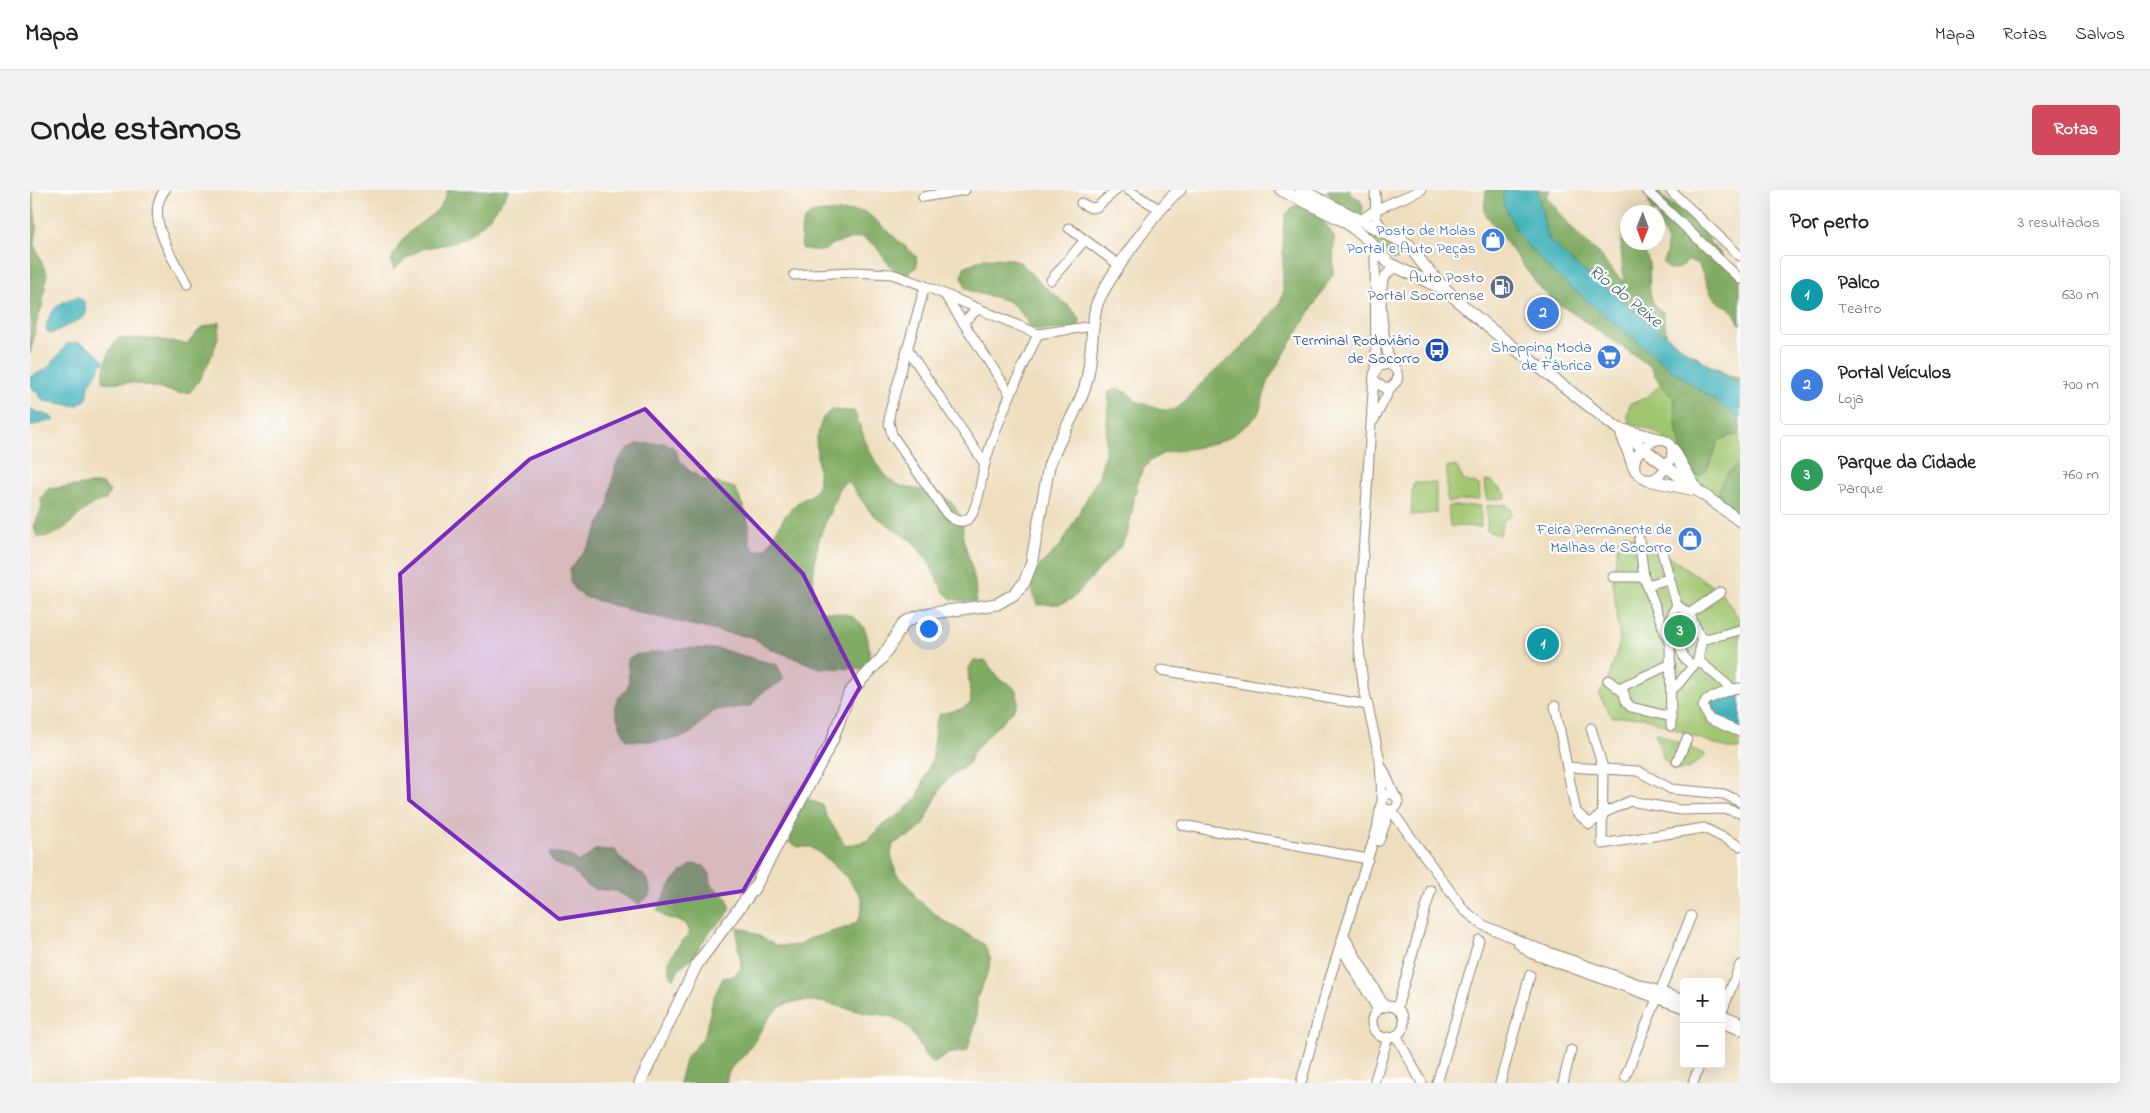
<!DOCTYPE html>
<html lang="pt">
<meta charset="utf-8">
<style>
:root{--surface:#fff;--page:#f2f2f2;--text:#202124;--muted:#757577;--line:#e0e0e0;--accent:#d1495b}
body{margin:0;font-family:"Indie Flower",sans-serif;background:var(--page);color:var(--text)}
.controls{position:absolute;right:15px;bottom:15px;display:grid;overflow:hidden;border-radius:5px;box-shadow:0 5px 20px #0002}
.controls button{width:45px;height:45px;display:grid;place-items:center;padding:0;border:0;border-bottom:1px solid var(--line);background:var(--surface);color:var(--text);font:25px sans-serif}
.compass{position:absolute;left:1590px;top:15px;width:45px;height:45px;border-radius:50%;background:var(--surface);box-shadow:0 5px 20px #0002;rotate:181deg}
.you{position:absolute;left:898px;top:438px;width:18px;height:18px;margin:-12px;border:4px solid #fff;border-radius:50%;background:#1a73e8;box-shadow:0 0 0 8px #1a73e833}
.badge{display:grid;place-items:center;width:32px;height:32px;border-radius:50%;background:var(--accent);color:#fff;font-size:16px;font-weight:700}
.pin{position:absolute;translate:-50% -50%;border:2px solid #fff;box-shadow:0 1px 5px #0006}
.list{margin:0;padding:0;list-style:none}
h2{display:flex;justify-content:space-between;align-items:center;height:65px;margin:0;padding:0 20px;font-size:21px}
h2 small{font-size:16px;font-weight:400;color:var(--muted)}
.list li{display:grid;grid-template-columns:32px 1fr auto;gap:15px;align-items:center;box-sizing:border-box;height:80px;margin:0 10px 10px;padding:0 10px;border:1px solid var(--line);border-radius:5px}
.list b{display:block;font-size:19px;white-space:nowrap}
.list p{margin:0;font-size:16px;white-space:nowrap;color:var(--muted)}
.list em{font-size:16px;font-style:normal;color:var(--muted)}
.map{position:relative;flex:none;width:1710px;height:893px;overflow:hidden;border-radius:5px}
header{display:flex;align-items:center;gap:30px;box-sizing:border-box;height:70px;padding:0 25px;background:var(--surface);border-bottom:1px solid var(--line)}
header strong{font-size:24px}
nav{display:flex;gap:28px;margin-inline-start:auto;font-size:18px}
.intro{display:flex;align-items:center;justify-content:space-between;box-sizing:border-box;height:120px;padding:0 30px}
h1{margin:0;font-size:35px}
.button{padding:12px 22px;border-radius:5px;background:var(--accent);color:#fff;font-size:18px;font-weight:700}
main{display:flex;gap:30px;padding:0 30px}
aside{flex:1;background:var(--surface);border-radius:5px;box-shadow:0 5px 20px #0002}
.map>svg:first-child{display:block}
.green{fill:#a1c670;stroke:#66784e}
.forest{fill:#80ab62;stroke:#566b46}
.water{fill:#42b2ba;stroke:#366e72}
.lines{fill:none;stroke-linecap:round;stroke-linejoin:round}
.minor-casing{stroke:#8d8474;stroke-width:11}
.major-casing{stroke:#8d8474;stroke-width:13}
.minor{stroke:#fff;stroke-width:9}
.major{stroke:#fff;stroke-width:11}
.marked{fill:#7b2cbf;fill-opacity:0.2;stroke:#7b2cbf;stroke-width:4;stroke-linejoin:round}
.labels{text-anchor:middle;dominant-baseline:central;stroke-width:4.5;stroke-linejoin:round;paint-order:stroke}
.shop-label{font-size:16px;fill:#366cbe;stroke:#fff;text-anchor:end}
.service-label{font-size:16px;fill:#4e5e75;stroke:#fff;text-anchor:end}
.transit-label{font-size:16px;fill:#164399;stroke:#fff;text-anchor:end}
.water-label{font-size:18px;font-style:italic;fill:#346164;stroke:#fff}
</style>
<header>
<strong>Mapa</strong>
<nav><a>Mapa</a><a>Rotas</a><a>Salvos</a></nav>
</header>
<div class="intro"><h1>Onde estamos</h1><a class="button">Rotas</a></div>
<main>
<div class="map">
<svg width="1710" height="893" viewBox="0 0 1710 893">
<rect width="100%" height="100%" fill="#fff"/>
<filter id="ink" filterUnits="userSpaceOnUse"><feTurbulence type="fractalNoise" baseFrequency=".02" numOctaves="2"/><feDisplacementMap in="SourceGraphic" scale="10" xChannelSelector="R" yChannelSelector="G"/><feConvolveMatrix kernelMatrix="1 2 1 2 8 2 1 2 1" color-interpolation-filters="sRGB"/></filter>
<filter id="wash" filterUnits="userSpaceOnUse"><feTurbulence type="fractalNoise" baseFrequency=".0096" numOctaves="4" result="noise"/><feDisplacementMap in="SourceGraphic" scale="20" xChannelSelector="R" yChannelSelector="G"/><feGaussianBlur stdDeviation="1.12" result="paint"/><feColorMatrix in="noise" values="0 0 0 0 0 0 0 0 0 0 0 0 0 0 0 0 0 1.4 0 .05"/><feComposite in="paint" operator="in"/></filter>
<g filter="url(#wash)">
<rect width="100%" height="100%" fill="#efdebd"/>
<g class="green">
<path d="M1326,33L1373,56L1375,60L1372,68L1364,70Z"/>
<path d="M1643,181L1710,228V322L1659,286L1633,247L1621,240L1600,233L1597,226L1600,213C1617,212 1631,193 1643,181Z"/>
<path d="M1417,276L1427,277L1433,290L1449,295L1450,309L1417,312Z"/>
<path d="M1460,290L1476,304L1475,308L1457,310L1455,292Z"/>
<path d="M1383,293H1406V323L1381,325Z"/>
<path d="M1476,314L1481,319V325L1472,332L1470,345L1457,341V316Z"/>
<path d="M1418,316H1451V337L1420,336Z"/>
<path d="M1595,343L1632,362L1691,402L1710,430V559H1698L1613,527H1582L1569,505L1578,490L1590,452L1583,391L1588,350Z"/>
<path d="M1625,542L1676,565L1657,580H1644L1634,570Z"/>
</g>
<g class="forest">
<path d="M0,0L2,1L7,40L4,55L17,84L12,116L7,131L0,164Z"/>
<path d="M417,0H479C466,20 456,35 434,48C422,54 409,55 396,58C384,61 373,71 364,80L361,71C365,61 371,50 380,42C395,28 413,22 417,0Z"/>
<path d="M1297,0H1320V4L1330,9L1333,18L1331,27L1302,10Z"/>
<path d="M1456,0H1477L1498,57L1516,73L1524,58L1514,38L1506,0H1521L1516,6L1547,44L1572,67L1578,76L1594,92L1591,60L1593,39L1597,37L1598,52L1609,53C1613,60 1618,66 1619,74C1621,93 1615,111 1633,122L1638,155L1667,166L1675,173L1702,187L1710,188V245L1699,246L1688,251L1677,280L1669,286L1659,284L1647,242L1644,208L1630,194L1620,176L1519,107L1509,97L1454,22Z"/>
<path d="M1619,1L1629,3L1636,11L1675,34L1680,53L1690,62L1695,72L1710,84V135L1705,124L1698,117L1688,112L1681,104L1668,73L1658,71L1650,78L1640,80L1633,72C1644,44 1628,43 1628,22H1622L1619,13Z"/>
<path d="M1264,16L1281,17L1298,37L1304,48L1303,84L1239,189L1229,222L1221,232L1197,249L1175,256L1134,263L1122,270L1114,278L1108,289L1098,342L1090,357L1042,409L1030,414L1008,415L1003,406L1001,384L1032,354L1069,286L1075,263L1079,201L1089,199L1098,203L1106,211L1131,220H1143L1153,214L1163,201L1215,154L1249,115L1253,104V39L1256,24Z"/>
<path d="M824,21L836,22L886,66L887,76L873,89L856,71L845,55L831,47L802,54L794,61L772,59C766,11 791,25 824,21Z"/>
<path d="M954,68L981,69L991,73L1010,93L1042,119L1050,129L1048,139L1009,140L999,137C983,101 966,112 936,99L932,87L934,77Z"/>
<path d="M190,132C190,153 174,187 160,202L149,203L104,193L73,192C73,176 78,160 88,148L126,149L157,154L171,138Z"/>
<path d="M801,220L824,221C835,247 840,272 862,291C874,301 892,298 906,302C919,305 929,321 932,333C934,338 932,343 933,348C939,371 947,387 946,412L921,409L913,401L898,371L883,352L841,323L818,291L808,299C805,313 798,325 793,338C783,363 781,394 786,419C797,423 812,422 821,426C842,436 839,460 839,479L790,478L741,459L722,447L691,442L615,424L555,407L546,401L540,391V379L561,352L575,323L579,314L580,302L586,275L597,259L608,254L636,253L645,259L649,269L657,279L672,289L705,298L716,323L719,335V351L725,361L736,359L755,326L767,313L783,304L789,294L786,249L793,228Z"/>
<path d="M1710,272V324L1688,314C1689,290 1693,287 1710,272Z"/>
<path d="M62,294H73L80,301L76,310C50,312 39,349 7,347L4,336L12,318L11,308L18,299Z"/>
<path d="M656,458L689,459L747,475L754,489C743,499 729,500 722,515C711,519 700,517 688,520C674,524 668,541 655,546C642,552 610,552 597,550C591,539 582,521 587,509C589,505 594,503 596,500C601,492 598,478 597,469L606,465Z"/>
<path d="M944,470L956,471L969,489L979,493L987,501L988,513L982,522L956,547L942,564L938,574L920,587L912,596L893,635L885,643L863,654L861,664L866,683L881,699L887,709L914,731L954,754L960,768L959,780L947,808L946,832L937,861L918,864L903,874C889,862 888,844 872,832C861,824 850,825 836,823C810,818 781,804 754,815C739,821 727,850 717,862C712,869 702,874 699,882C697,885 697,890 696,893H649L656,867L672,850L676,840L683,809L693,788L703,786L711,778C711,764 705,752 708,737L718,740L747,756H759L769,755L778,749L818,737L828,731L832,719V708L817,688L796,668L781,657H769L760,653V628L771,606L792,615L796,625L816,656L836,651L852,636L872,623L888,606L903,567L905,534L910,524L931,519L941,513L938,480Z"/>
<path d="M564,660H585C597,684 621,676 620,705L609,714L586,701L565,699L556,695L542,680L523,673L519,662L540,665L548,672L557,667Z"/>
<path d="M664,674L674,676L680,684V694L697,708L700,718L696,727L680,741L662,768L649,778L644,789C628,772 651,755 660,742L655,733L635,727L627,720C637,700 643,685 664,674Z"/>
</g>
<g class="water">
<path d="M1473,0H1507L1518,48L1541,71L1659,163L1710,195V228L1643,181L1521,81L1489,46L1473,13Z"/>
<path d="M48,107L55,112L56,124L53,128L20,144L16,139C18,120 31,110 48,107Z"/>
<path d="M47,152L62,159L74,171L59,195L57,209L47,216L14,211L0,195V187L18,178L37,154Z"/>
<path d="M0,218C8,225 18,222 25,230L0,236Z"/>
<path d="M1710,503V539C1698,534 1680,530 1680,514L1698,506Z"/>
</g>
</g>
<g filter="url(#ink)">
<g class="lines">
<defs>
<g id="minor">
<path d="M135,0C113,25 144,71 157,94"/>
<path d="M1098,0L1131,20"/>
<path d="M1345,0L1346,29L1355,42"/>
<path d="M1616,0L1710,89"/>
<path d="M1640,0L1710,66"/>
<path d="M893,7L935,0"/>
<path d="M1051,13L1061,18L1067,17L1086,0"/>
<path d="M1330,31L1345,20L1391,0"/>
<path d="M1039,38L1089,75"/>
<path d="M1345,58L1346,180"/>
<path d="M764,85L823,82L862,84L895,96L1008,144"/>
<path d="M1021,90L1054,51"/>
<path d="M895,96L860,221L859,232L862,245L916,323C922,329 931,335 939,328C949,319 951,286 955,273C968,228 989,186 1008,144L1063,136"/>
<path d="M915,105L980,204"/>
<path d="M933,132L948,119"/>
<path d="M878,160L955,274"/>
<path d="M1361,175C1355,158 1346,103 1355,87C1357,82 1362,80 1366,77"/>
<path d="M1345,191L1354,198L1361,197L1367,191C1369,183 1366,176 1357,174L1348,177L1344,184L1328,448L1333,494L1350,571L1352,608"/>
<path d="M1344,230L1361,197"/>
<path d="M1629,249C1656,252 1636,291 1615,290L1605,281C1602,264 1615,254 1629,249Z"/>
<path d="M1632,362L1647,415L1659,424"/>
<path d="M1583,387H1614L1609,349"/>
<path d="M1614,387L1640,455L1641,536"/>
<path d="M1617,395L1639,389"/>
<path d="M1647,415L1642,425L1647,447L1654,468L1663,476"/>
<path d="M1672,450L1659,424L1691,402"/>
<path d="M1668,470L1672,450L1710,440"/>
<path d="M1131,480L1338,515"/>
<path d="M1578,490L1594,503L1596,512L1601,517L1641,527"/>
<path d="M1589,498L1641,474"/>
<path d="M1710,498L1702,499L1676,510L1673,517L1679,529L1710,542"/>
<path d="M1641,501L1649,493L1668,470L1702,499"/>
<path d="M1525,516L1546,622L1560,634L1572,624L1600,611L1650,620L1696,619L1710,623"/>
<path d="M1561,538L1573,578L1572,654L1674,638L1710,656"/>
<path d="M1647,571L1657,549"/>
<path d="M1537,577L1608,581L1641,599L1694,604L1710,612"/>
<path d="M1353,579L1365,606"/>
<circle cx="1360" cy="612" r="8"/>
<path d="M1361,620L1434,720L1453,735L1507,758L1654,810"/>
<path d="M1152,635L1338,669"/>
<path d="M1349,651L1360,620"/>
<path d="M1314,746L1355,817"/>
<path d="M1488,753L1500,763L1654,818"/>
<path d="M1310,756L1348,820"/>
<circle cx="1358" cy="832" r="16"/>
<path d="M1367,818L1401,700"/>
<path d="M1691,824L1710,775"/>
<path d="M1691,824L1710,832"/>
<path d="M1691,833L1710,840"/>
<path d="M1366,845L1392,893"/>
<path d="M1595,887L1661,726"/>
<path d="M1271,893L1293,810L1347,639L1351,614"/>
<path d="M1344,893L1358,847"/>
<path d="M1407,893L1449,750"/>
<path d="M1470,893L1500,785"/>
<path d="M1533,893L1541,860"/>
<path d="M1663,893L1670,874"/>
</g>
<g id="major">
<path d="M1251,0L1314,31L1337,49L1360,74L1409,97"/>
<path d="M1271,0L1379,55C1411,104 1468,145 1514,181C1565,221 1616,260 1667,300"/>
<path d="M1590,239L1604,278"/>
<path d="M1594,240L1629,249"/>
<path d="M1643,259L1667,300L1710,331"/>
<path d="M1618,290L1665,300"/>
<path d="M610,893L667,774L725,697L802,551L819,503L852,468L874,433L883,428L896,424L967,414L983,405L994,393L1001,375L1019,276C1028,249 1045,226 1054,200C1063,174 1060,144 1066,117C1071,97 1133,10 1150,0"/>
</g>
</defs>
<use href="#minor" class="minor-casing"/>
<use href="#major" class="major-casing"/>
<use href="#minor" class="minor"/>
<use href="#major" class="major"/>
</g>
</g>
<path class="marked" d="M615,219L773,384L830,497L713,701L529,729L379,610L370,384L500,269Z"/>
<defs>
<symbol id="shop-disc" viewBox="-11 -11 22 22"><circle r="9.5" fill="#3f7fe0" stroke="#fff"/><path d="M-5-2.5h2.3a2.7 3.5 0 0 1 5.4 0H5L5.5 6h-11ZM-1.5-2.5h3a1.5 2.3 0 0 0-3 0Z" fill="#fff"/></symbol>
<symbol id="fuel-disc" viewBox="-11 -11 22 22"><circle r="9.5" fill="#5c6f8a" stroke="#fff"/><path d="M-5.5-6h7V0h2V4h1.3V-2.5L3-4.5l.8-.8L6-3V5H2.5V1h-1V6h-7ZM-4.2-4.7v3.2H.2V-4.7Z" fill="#fff"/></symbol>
<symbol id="bus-disc" viewBox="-11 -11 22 22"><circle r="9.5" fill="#1a4fb4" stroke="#fff"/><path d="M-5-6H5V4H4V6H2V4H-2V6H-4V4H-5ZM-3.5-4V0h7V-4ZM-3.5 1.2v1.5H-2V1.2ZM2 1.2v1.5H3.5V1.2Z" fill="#fff"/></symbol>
<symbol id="supermarket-disc" viewBox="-11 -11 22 22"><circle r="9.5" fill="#3f7fe0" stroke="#fff"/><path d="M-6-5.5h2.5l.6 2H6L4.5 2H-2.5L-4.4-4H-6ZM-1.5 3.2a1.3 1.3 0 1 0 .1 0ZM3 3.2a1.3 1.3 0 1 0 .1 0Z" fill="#fff"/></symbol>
</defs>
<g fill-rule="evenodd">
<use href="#shop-disc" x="1449" y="36" width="28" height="28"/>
<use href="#fuel-disc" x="1458" y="83" width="28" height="28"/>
<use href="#bus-disc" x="1393" y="146" width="28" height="28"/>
<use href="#supermarket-disc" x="1565" y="153" width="28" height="28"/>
<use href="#shop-disc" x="1646" y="335" width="28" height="28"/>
</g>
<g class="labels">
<g class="shop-label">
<text x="1446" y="41">Posto de Molas<tspan x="1446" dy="18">Portal e Auto Peças</tspan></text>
<text x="1562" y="158">Shopping Moda<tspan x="1562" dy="18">de Fábrica</tspan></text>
<text x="1642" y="340">Feira Permanente de<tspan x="1642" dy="18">Malhas de Socorro</tspan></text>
</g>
<g class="service-label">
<text x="1454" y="88">Auto Posto<tspan x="1454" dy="18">Portal Socorrense</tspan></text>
</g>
<g class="transit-label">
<text x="1390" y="151">Terminal Rodoviário<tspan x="1390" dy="18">de Socorro</tspan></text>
</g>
<g class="water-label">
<text transform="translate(1595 107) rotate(39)">Rio do Peixe</text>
</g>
</g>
</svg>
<div class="controls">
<button>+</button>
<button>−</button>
</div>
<svg class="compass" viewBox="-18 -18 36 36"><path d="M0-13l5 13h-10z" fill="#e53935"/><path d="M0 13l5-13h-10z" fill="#757577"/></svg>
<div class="you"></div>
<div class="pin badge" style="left:1513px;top:454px;background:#0f9aa8">1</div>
<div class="pin badge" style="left:1513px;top:123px;background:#3f7fe0">2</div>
<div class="pin badge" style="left:1650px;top:441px;background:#2e9e5b">3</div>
</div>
<aside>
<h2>Por perto<small>3 resultados</small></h2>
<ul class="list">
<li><span class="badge" style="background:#0f9aa8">1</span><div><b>Palco</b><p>Teatro</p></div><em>630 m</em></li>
<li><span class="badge" style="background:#3f7fe0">2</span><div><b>Portal Veículos</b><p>Loja</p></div><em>700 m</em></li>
<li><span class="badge" style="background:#2e9e5b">3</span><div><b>Parque da Cidade</b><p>Parque</p></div><em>760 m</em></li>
</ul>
</aside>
</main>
